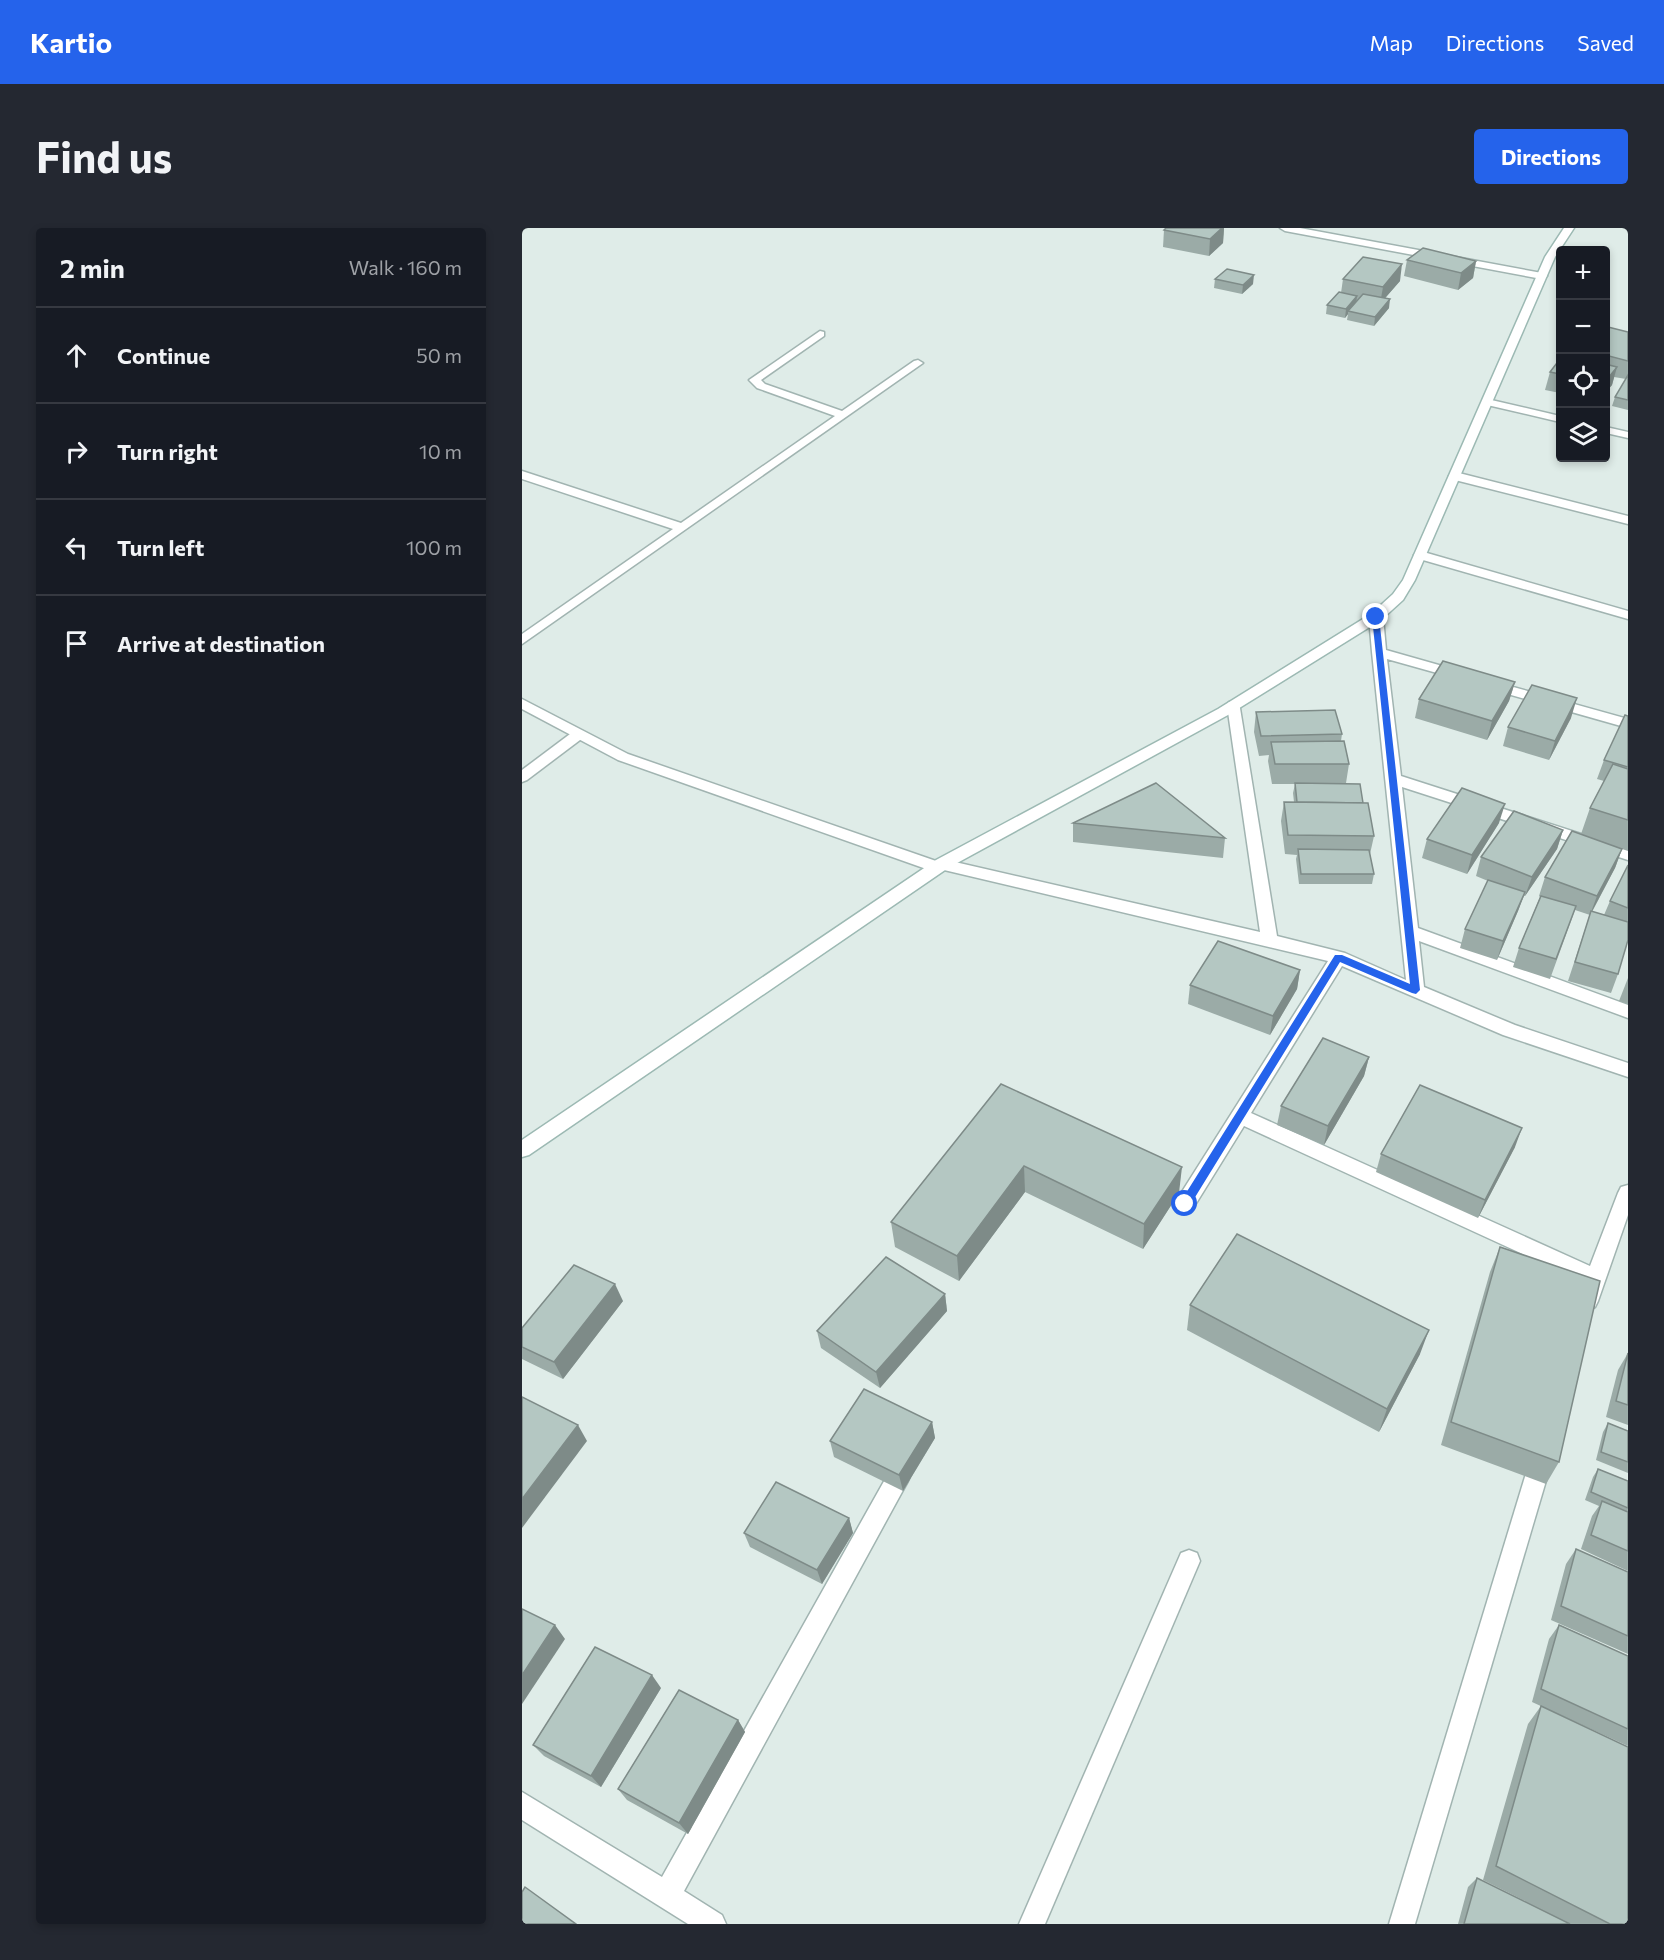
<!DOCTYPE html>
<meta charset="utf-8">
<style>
:root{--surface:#171b24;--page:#242831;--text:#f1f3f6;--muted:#9ea1a6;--line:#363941;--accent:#2563eb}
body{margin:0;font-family:Commissioner,sans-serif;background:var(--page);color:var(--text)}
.controls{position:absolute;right:18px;top:18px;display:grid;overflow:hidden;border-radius:6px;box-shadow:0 3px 9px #0003}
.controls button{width:54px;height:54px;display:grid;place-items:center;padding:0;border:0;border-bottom:2px solid var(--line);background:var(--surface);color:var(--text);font:30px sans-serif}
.stop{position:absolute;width:18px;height:18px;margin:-14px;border:4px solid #2563eb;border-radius:50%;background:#fff}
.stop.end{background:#2563eb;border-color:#fff;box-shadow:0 2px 6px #0008}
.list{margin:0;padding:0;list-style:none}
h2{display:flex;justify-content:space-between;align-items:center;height:78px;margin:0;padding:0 24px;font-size:26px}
h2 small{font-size:20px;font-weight:400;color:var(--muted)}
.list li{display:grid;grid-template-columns:39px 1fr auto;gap:18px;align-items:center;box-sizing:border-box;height:96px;padding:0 24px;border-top:2px solid var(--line)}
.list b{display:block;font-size:22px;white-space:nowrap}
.list em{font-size:20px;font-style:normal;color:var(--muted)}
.icon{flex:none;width:33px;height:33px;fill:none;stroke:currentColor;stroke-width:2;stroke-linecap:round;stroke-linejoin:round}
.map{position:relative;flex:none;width:1106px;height:1696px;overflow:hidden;border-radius:6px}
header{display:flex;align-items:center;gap:36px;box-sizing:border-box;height:84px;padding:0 30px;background:var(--accent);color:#fff}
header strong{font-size:28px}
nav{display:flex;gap:33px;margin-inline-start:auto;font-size:21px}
.intro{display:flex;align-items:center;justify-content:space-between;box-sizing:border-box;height:144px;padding:0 36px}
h1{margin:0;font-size:42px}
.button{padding:15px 27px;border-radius:6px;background:var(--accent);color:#fff;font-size:21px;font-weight:700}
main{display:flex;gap:36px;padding:0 36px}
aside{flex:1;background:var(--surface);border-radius:6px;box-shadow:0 3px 9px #0003}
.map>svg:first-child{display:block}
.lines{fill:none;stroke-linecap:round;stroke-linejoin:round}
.lane-casing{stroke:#a1b4b1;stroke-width:3}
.street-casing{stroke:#a1b4b1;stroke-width:3}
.secondary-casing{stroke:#9cb9b3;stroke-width:3}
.lane{fill:#fff;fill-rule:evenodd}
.street{fill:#fff;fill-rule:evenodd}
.secondary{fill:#fff;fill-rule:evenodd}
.wall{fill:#9baba7}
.shaded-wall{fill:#7e8b88}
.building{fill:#b4c7c2;stroke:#7e8b88;stroke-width:1.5}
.route{fill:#2563eb}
</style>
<header>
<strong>Kartio</strong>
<nav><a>Map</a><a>Directions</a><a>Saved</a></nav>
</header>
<div class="intro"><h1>Find us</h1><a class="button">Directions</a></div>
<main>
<aside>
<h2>2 min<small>Walk · 160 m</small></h2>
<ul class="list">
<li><svg class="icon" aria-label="ahead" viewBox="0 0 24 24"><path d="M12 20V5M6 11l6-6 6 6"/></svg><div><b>Continue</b></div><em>50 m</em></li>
<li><svg class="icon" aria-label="right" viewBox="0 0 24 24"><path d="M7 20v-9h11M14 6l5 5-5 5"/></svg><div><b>Turn right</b></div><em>10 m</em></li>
<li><svg class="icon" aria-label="left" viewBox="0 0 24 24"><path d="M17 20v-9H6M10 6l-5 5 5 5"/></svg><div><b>Turn left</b></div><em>100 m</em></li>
<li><svg class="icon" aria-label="arrive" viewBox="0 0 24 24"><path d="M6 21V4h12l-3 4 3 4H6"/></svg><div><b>Arrive at destination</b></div></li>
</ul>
</aside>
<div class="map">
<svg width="1106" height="1696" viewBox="0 0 1106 1696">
<rect width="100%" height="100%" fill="#dfece8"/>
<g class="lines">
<defs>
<path id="lane" d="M57,502L64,506L62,509L5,552L0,554V542L52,503Z"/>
<g id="street">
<path d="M758,0H778L1020,45L1025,48L1020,51L763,3Z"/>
<path d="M298,103L302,104V108L239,152L243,156L320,183L392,133L396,132L401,135L0,416V406L151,301L0,251V243L159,295L313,188L235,160L227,152Z"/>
<path d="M965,171L1038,188V194L961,176V172Z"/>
<path d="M1084,199L1106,204V210L1084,205Z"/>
<path d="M933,244L1106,288V296L929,251L927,248Z"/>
<path d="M898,323L1106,383V391L894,330L892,327Z"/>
<path d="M854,385L861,389L864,422L945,445L947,448L940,452L865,431L879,548L1106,621V632L880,559L896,700L1106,777V790L897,713L902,759L993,797L1106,835V849L981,807L820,738L729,885L1068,1038L1096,965L1099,959L1106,957V987L1076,1073L1073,1079L1066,1082L1059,1079L1056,1073L1062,1054L722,898L670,982L663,984L656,982L653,976L656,970L806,733L422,642L416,644L410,643L96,532L0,481V471L106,526L414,633L420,631L738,704L705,477L707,474H717L755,708L823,725L884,752L850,424L847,389Z"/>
<path d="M966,452L1106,491V500L961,459L959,456Z"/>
<path d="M1020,1219L1028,1222L1031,1229L893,1696H867L1009,1229L1012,1222Z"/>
<path d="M378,1236L386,1239L389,1246L386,1253L162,1663L200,1687L204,1696H166L0,1592V1564L140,1649L370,1239Z"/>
<path d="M667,1322L675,1325L678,1333L523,1696H497L659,1325Z"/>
</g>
<path id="secondary" d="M1042,0H1052L1033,29L893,352L881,372L859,392L706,487L426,640L7,927L0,929V912L414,632L696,481L849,386L871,366L881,352L1023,29Z"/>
</defs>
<use href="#lane" class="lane-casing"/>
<use href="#street" class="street-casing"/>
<use href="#secondary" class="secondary-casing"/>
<use href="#lane" class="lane"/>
<use href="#street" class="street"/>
<use href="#secondary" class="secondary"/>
</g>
<g class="wall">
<path d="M644,0H702L701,15L687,28L641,19L642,2Z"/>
<path d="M885,32L954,33L951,50L936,62L882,48Z"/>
<path d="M693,51L731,56L720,66L692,60Z"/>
<path d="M821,51L878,53L863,70L867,80L852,98L825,92L826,86L823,90L804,86L805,77L819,65Z"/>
<path d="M1083,102L1106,104V182L1090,178L1093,169L1104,151L1092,149L1090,157L1083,165Z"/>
<path d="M1038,131V165L1023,162L1028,144Z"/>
<path d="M993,454L987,473L965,512L893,490L897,471Z"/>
<path d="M734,484L820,506L819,513L827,536L824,555L841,575L852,608L848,626L852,646L850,656H777L774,631L775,627L763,626L759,593L762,574H772L771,565L773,556H750L746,533L747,527L737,528L732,504Z"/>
<path d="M1106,488V623L1100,621L1093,640L1070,684L1082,687L1088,673L1106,637V712L1096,746L1089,765L1046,753L1068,686V687L1053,682L1028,751L991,739L997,720L1018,669L1017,668L1023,649L1059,606L1068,580L1082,553L1075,551L1082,532Z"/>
<path d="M1049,490L1027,532L981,518L986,499Z"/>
<path d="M551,595L703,610L701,630L551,614Z"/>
<path d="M977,595L945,646L900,630L905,611Z"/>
<path d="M1041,602L1035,621L1003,668H1002L996,683L975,732L938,720L943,701L966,653L954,648L959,629Z"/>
<path d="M778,742L775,761L748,807L666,776L668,757Z"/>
<path d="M1106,750V776L1097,773Z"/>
<path d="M847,829L842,848L802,917L755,897L759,878Z"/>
<path d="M479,856L657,965L621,1021L503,964L437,1053L373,1019L369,994Z"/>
<path d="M993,919L956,990L854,944L859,926Z"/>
<path d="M978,1019L1037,1234L1024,1256L919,1217L968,1044Z"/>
<path d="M423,1066L425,1083L358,1160L299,1120L295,1103Z"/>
<path d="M101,1073L41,1151L0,1131V1100Z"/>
<path d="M668,1077L898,1126L857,1204L665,1102Z"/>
<path d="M1106,1125V1197L1084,1189L1096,1142Z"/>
<path d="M410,1194L413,1210L381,1263L312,1229L308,1213Z"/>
<path d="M1086,1195L1106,1203V1245L1074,1232L1081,1204Z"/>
<path d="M1076,1241L1106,1253V1343L1059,1321L1070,1288L1077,1278L1063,1272L1071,1249Z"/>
<path d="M327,1290L331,1305L300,1356L228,1319L222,1305Z"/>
<path d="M1054,1321L1106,1344V1426L1029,1392L1044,1336Z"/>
<path d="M1037,1397L1106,1428V1518L1010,1474L1027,1411Z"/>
<path d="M139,1460L79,1559L22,1528L11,1517Z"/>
<path d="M1019,1478L1106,1696H936L946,1659L955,1650L1003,1673L961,1652L1006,1496Z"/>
<path d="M216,1492L223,1504L166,1606L105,1572L96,1561Z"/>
</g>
<g class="shaded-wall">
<path d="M700,0H702L701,15L687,28L688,11Z"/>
<path d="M954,33L951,50L936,62L939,45Z"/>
<path d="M880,36L878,53L858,76L861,59Z"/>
<path d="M732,47L731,56L720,66L721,57Z"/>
<path d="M835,68L834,77L826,83V86L823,90L824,81Z"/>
<path d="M868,71L867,80L852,98L853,89Z"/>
<path d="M1095,139L1090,157L1083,165V154Z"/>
<path d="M993,454L987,473L965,512L970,493Z"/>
<path d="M1055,470L1049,490L1027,532L1033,513Z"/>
<path d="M983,576L977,595L945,646L950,627Z"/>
<path d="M1041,602L1035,621L1003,668L1010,649Z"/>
<path d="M1100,621L1093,640L1068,687L1075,668Z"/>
<path d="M1003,664L996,683L975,732L981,713Z"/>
<path d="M778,742L775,761L748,807L751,788Z"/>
<path d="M847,829L842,848L802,917L806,898Z"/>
<path d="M1000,900L993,919L956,990L963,972Z"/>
<path d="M502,938L503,964L437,1053L435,1028Z"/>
<path d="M660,939L657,965L621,1021L622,996Z"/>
<path d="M93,1056L101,1073L41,1151L32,1134Z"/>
<path d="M423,1066L425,1083L358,1160L354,1144Z"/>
<path d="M907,1102L898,1126L857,1204L865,1181Z"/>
<path d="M410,1194L413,1210L381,1263L377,1247Z"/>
<path d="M56,1197L65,1213L0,1300V1271Z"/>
<path d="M327,1290L331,1305L300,1356L295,1342Z"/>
<path d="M33,1397L43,1411L0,1476V1447Z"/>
<path d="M130,1447L139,1460L79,1559L69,1548Z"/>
<path d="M216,1492L223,1504L166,1606L157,1595Z"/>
</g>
<g class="building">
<path d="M644,0H700L688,11L642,2Z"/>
<path d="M901,20L954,33L939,45L885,32Z"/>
<path d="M841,29L880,36L861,59L821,51Z"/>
<path d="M705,41L732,47L721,57L693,51Z"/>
<path d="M817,64L835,68L824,81L805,77Z"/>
<path d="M841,66L868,71L853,89L826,83Z"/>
<path d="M1086,99L1106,104V133L1083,127V102Z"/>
<path d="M1038,131V146L1028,144Z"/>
<path d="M1083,136L1095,139L1083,154Z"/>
<path d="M1106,147V172L1093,169Z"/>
<path d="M921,433L993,454L970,493L897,471Z"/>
<path d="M1010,457L1055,470L1033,513L986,499Z"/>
<path d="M813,482L820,506L739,508L734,484Z"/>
<path d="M1103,487L1106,488V539L1082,532Z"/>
<path d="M822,513L827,536H753L749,514Z"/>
<path d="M1091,536L1106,541V592L1068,580Z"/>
<path d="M634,555L703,610L551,595Z"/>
<path d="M773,555L838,556L841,575L775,574Z"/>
<path d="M940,560L983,576L950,627L905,611Z"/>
<path d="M762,574L846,575L852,608L766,607Z"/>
<path d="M992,583L1041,602L1010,649L959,629Z"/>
<path d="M1050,603L1100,621L1075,668L1023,649Z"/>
<path d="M776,621L847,622L852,646H779Z"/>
<path d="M1106,637V680L1088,673Z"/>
<path d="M966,652L1003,664L981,713L943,701Z"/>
<path d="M1019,668L1054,678L1034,731L997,720Z"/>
<path d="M1069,683L1106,694V712L1096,746L1053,734Z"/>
<path d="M696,713L778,742L751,788L668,757Z"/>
<path d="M801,810L847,829L806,898L759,878Z"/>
<path d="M479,856L660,939L622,996L502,938L435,1028L369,994Z"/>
<path d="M898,857L1000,900L963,972L859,926Z"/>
<path d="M715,1006L907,1102L865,1181L668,1077Z"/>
<path d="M978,1019L1078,1053L1037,1234L929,1194Z"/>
<path d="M364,1029L423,1066L354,1144L295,1103Z"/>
<path d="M52,1037L93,1056L32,1134L0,1119V1100Z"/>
<path d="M1106,1125V1177L1094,1173Z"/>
<path d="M342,1161L410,1194L377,1247L308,1213Z"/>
<path d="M0,1169L56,1197L0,1271Z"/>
<path d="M1086,1195L1106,1203V1234L1079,1224Z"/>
<path d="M1076,1241L1106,1253V1280L1069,1264Z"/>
<path d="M254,1254L327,1290L295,1342L222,1305Z"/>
<path d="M1080,1273L1106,1284V1323L1069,1307Z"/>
<path d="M1054,1321L1106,1344V1408L1039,1378Z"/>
<path d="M0,1381L33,1397L0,1447Z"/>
<path d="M1037,1397L1106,1428V1501L1019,1461Z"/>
<path d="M73,1419L130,1447L69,1548L11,1517Z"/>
<path d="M157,1462L216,1492L157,1595L96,1561Z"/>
<path d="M1019,1478L1106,1519V1696H1088L974,1638Z"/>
<path d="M955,1650L1048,1696H942Z"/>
<path d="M3,1659L54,1696H0V1664Z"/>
</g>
<path class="route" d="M854,387L857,389L898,762L894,766L890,765L818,734L667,979H659V973L813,727H820L888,756L850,389Z"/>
</svg>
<div class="controls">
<button>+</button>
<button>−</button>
<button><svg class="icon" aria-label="locate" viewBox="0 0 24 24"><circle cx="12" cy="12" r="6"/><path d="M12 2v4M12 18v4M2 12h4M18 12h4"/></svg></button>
<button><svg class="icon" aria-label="layers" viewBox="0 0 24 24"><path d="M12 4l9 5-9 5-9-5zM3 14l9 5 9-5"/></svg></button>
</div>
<div class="stop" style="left:663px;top:976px"></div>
<div class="stop end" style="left:854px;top:389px"></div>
</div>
</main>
